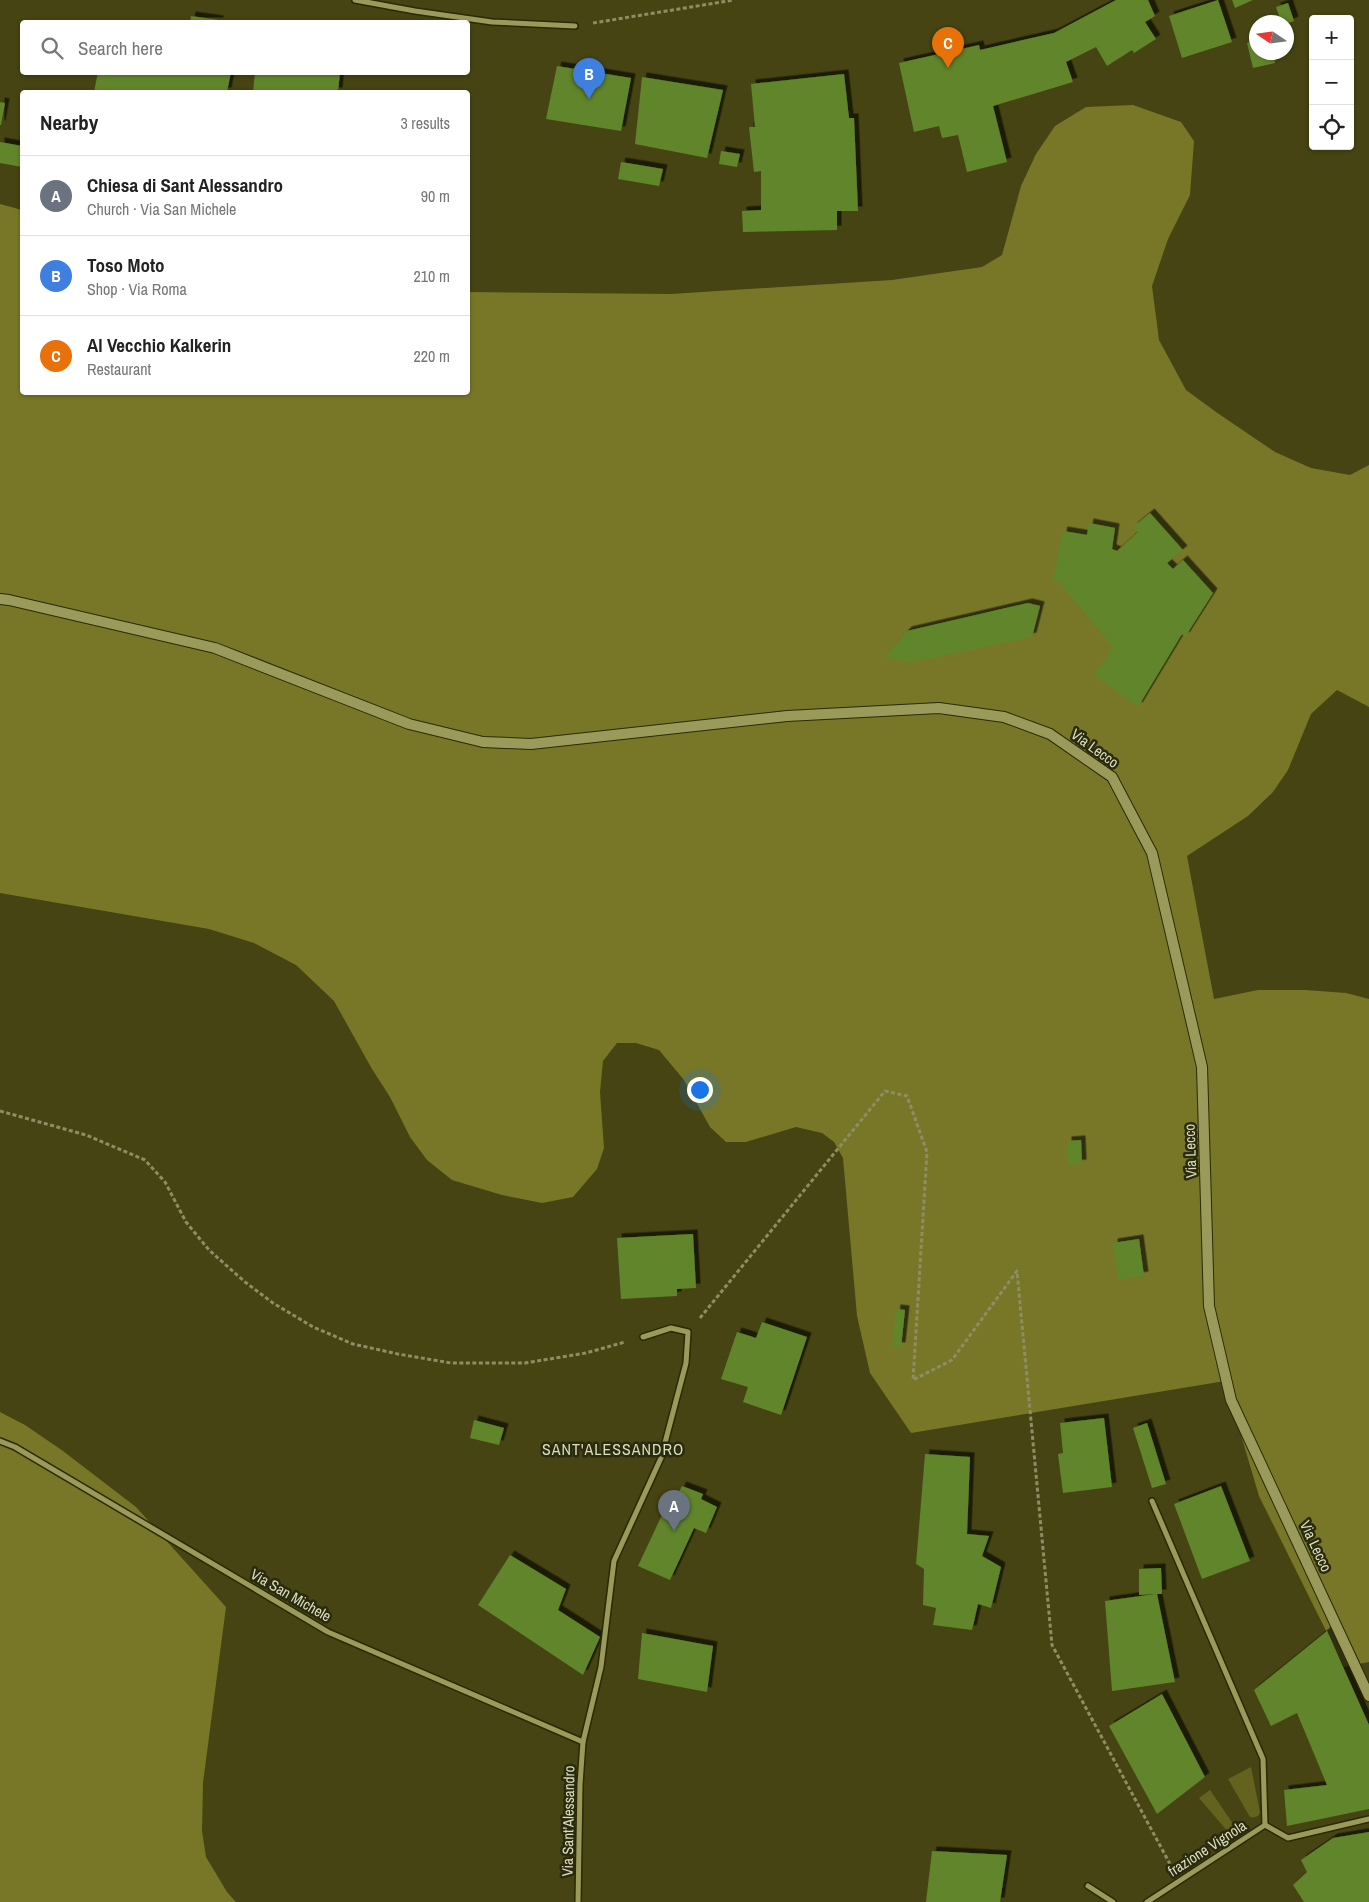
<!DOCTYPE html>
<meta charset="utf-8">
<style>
:root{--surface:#fff;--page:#f6f6f6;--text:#222;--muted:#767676;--line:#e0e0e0;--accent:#111827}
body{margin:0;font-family:"Archivo Narrow",sans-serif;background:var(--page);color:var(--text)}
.controls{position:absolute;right:15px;top:15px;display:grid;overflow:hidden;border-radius:5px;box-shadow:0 1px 4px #0004}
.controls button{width:45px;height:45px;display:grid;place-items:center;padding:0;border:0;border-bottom:1px solid var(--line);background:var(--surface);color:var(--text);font:25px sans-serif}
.compass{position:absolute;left:1249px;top:15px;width:45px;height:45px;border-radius:50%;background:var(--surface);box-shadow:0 1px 4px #0004;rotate:283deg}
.you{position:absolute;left:699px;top:1089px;width:18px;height:18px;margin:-12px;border:4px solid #fff;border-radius:50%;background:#1a73e8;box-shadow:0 0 0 8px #1a73e833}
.badge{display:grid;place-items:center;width:32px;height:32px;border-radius:50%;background:var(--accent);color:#fff;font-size:16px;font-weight:700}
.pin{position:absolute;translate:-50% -41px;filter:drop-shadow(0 1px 2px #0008)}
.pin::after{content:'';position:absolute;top:26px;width:18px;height:15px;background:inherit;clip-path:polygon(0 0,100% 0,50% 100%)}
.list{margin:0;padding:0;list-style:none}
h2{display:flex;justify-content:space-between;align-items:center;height:65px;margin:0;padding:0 20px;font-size:21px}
h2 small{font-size:16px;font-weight:400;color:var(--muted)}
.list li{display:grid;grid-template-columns:32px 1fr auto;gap:15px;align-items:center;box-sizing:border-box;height:80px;padding:0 20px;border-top:1px solid var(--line)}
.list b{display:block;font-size:19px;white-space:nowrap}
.list p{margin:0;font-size:16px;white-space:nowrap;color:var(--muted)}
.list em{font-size:16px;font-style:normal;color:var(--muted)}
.icon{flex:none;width:28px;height:28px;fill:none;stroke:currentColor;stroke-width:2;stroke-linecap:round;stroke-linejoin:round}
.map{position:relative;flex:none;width:1369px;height:1902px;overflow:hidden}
.search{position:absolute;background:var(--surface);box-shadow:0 1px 4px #0004;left:20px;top:20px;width:450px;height:55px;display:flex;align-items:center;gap:12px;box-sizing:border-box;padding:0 18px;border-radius:5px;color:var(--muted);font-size:19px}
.panel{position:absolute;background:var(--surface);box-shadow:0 1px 4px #0004;left:20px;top:90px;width:450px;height:305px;border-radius:5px}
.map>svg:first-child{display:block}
.green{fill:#63631e}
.forest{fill:#777727}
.building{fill:#61852b;filter:url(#shadow)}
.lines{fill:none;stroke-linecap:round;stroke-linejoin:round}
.minor-casing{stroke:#2a2a07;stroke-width:8}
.secondary-casing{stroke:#2a2a07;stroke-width:12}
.path{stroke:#8e8e64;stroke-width:3;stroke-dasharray:4 2.5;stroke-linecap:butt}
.minor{stroke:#9a9b5a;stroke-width:5}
.secondary{stroke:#9a9b5a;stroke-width:10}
.labels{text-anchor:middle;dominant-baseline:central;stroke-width:5;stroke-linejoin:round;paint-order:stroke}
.street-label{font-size:15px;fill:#dcddbc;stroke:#2a2a0f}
.neighbourhood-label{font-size:16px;letter-spacing:1px;fill:#dcddbc;stroke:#2a2a0f}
</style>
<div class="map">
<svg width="1369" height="1902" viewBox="0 0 1369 1902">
<defs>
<filter id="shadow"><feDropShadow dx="4.5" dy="-4.5" stdDeviation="0" flood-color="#0009"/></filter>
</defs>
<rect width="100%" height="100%" fill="#454412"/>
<g class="green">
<path d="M1251,1767L1260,1812C1259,1817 1254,1818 1250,1817L1228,1779Z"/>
<path d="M1210,1790L1236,1828V1832L1234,1834L1229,1833L1199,1798Z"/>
</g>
<g class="forest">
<path d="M1133,105L1181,122L1194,141L1190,195L1168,239L1152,286L1159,340L1186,390L1216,412L1275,452L1311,468L1350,475L1369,465V707L1337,690L1311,714L1288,770L1273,792L1248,816L1187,856L1214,999L1258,990H1305L1346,993L1369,999V1662L1344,1667L1259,1496L1225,1381L911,1433L870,1373L857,1316L843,1158L834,1142L822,1133L796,1127L746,1142H726L710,1127L684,1080L659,1050L636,1043H617L603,1061L600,1092L604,1148L597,1169L573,1197L542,1203L502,1195L452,1180L427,1160L410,1137L390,1097L372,1069L334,1001L296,965L254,943L209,929L0,893V204L22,210V392H468V292L671,294L892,280L982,267L1002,255L1021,186L1036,154L1055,126L1086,107Z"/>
<path d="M0,1412L25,1425L63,1451L136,1507L226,1607L203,1783L202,1831L206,1857L227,1892L236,1902H0Z"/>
</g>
<g class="building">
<path d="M1116,0H1148L1155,16L1145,22L1156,39L1134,53L1132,50L1107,66L1096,47L1066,62L1073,82L993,106L1007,162L967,172L958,135L942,138L939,126L914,132L899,63L979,45L980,50L1054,33Z"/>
<path d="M1218,0L1232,42L1182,58L1169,16Z"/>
<path d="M1232,0H1253L1235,8Z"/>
<path d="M1288,3L1294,21L1286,24L1281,22L1276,7Z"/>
<path d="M191,16L219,20V22H190Z"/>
<path d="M1256,40V52H1273L1275,63L1253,68L1247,43Z"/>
<path d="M557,66L631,78L621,131L546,119Z"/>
<path d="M98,72H231L227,92H94Z"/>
<path d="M255,72H340L338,92H253Z"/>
<path d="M844,74L849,118H854L858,211H837V230L743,232L742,211L761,210V171L754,172L749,127H755L751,84Z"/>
<path d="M642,77L723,90L707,158L635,144Z"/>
<path d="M0,102L5,103L1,125H0Z"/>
<path d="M0,142L22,146V167L0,163Z"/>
<path d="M721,151L740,154L737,167L719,164Z"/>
<path d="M621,162L663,169L659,186L618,179Z"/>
<path d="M1150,513L1183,550L1167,563L1173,569L1183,560L1213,593L1185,637L1182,634L1138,707L1095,676L1113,647L1059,582L1053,581L1063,531L1087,535L1089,523L1115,528L1112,549L1117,551L1138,532L1133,527Z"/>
<path d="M1028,603L1040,606L1032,637L909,663L885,657L907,631Z"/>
<path d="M1081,1140L1082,1164L1068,1165L1067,1141Z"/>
<path d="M693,1234L696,1288L677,1289V1296L621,1299L617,1238Z"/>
<path d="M1139,1239L1144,1276L1118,1280L1113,1243Z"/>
<path d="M896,1309L905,1310L901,1347L892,1346Z"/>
<path d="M762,1322L807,1337L781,1415L743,1402L748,1387L721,1379L737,1332L756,1338Z"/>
<path d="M1104,1418L1112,1487L1063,1493L1058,1454L1063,1453L1060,1423Z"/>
<path d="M474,1420L504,1428L499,1445L470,1438Z"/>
<path d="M1147,1423L1166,1484L1152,1488L1133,1428Z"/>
<path d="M925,1454L970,1457L967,1534L989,1536L982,1556L1001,1567L991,1608L978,1604L972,1630L933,1625L936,1608L923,1605L924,1569L916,1564Z"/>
<path d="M682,1486L703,1494L701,1499L717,1507L706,1533L694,1528L670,1580L638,1566L669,1500L674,1502Z"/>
<path d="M1221,1486L1250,1561L1202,1579L1174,1504Z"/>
<path d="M510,1555L566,1589L558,1610L600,1637L583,1675L478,1605Z"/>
<path d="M1161,1568L1162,1594H1157L1175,1682L1112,1691L1105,1601L1155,1594L1139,1595V1569Z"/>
<path d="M1327,1631L1369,1725V1809L1287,1826L1284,1790L1327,1785L1297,1713L1271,1726L1254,1690Z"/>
<path d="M642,1633L713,1646L707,1692L638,1679Z"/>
<path d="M1162,1694L1205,1777L1157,1814L1109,1726Z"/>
<path d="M1369,1832V1902H1304L1293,1885L1307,1872L1301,1860L1333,1838Z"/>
<path d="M932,1851L1007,1855L1000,1902H926Z"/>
</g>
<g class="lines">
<defs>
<g id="minor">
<path d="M355,0L415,11L492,22L575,26"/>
<path d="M0,1441L15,1447L328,1632L583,1742"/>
<path d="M1152,1501L1263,1759L1265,1825"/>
<path d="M1088,1886L1113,1902"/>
<path d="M578,1902L580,1784L583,1742L601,1667L614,1561L661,1458L686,1363L688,1332L671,1328L643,1337"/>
<path d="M1147,1902L1265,1825L1288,1838L1369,1819"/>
</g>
<path id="secondary" d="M0,599L9,600L215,648L409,724L483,742L531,744L787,716L939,708L1004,717L1050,734L1112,777L1152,853L1202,1067L1209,1306L1231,1400L1369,1696"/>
</defs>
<use href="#minor" class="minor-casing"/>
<use href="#secondary" class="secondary-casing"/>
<g class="path">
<path d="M593,23L734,0"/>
<path d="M0,1111L86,1135L145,1160L165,1182L186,1222L209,1250L245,1282L273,1303L313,1327L353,1344L398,1354L451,1363H525L586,1353L625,1342"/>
<path d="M700,1318L885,1091L907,1096L927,1152L913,1380L952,1360L1017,1271L1052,1645L1170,1864"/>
</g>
<use href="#minor" class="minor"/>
<use href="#secondary" class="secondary"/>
</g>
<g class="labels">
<g class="street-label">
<text transform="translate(1095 748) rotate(36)">Via Lecco</text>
<text transform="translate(1190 1151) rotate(-92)">Via Lecco</text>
<text transform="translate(1316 1546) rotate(65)">Via Lecco</text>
<text transform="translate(291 1595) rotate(30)">Via San Michele</text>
<text transform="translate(568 1821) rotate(-89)">Via Sant'Alessandro</text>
<text transform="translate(1207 1848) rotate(-33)">frazione Vignola</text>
</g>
<g class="neighbourhood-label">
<text x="613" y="1449">SANT'ALESSANDRO</text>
</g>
</g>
</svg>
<div class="controls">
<button>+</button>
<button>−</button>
<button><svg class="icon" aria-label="locate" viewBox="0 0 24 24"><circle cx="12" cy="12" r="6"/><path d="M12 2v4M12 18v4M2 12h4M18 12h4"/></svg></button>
</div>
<svg class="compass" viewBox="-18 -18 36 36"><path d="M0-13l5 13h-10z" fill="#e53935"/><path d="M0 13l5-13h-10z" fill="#767676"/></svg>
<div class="you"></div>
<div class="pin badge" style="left:674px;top:1531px;background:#6b7280">A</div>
<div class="pin badge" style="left:589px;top:99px;background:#3f7fe0">B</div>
<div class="pin badge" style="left:948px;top:68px;background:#e8710a">C</div>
<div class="search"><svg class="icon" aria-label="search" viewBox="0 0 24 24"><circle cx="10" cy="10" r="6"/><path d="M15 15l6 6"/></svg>Search here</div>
<section class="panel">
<h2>Nearby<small>3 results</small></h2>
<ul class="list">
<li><span class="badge" style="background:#6b7280">A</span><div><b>Chiesa di Sant Alessandro</b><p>Church · Via San Michele</p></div><em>90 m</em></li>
<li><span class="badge" style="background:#3f7fe0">B</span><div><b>Toso Moto</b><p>Shop · Via Roma</p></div><em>210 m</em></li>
<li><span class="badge" style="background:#e8710a">C</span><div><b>Al Vecchio Kalkerin</b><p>Restaurant</p></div><em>220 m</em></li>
</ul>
</section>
</div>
